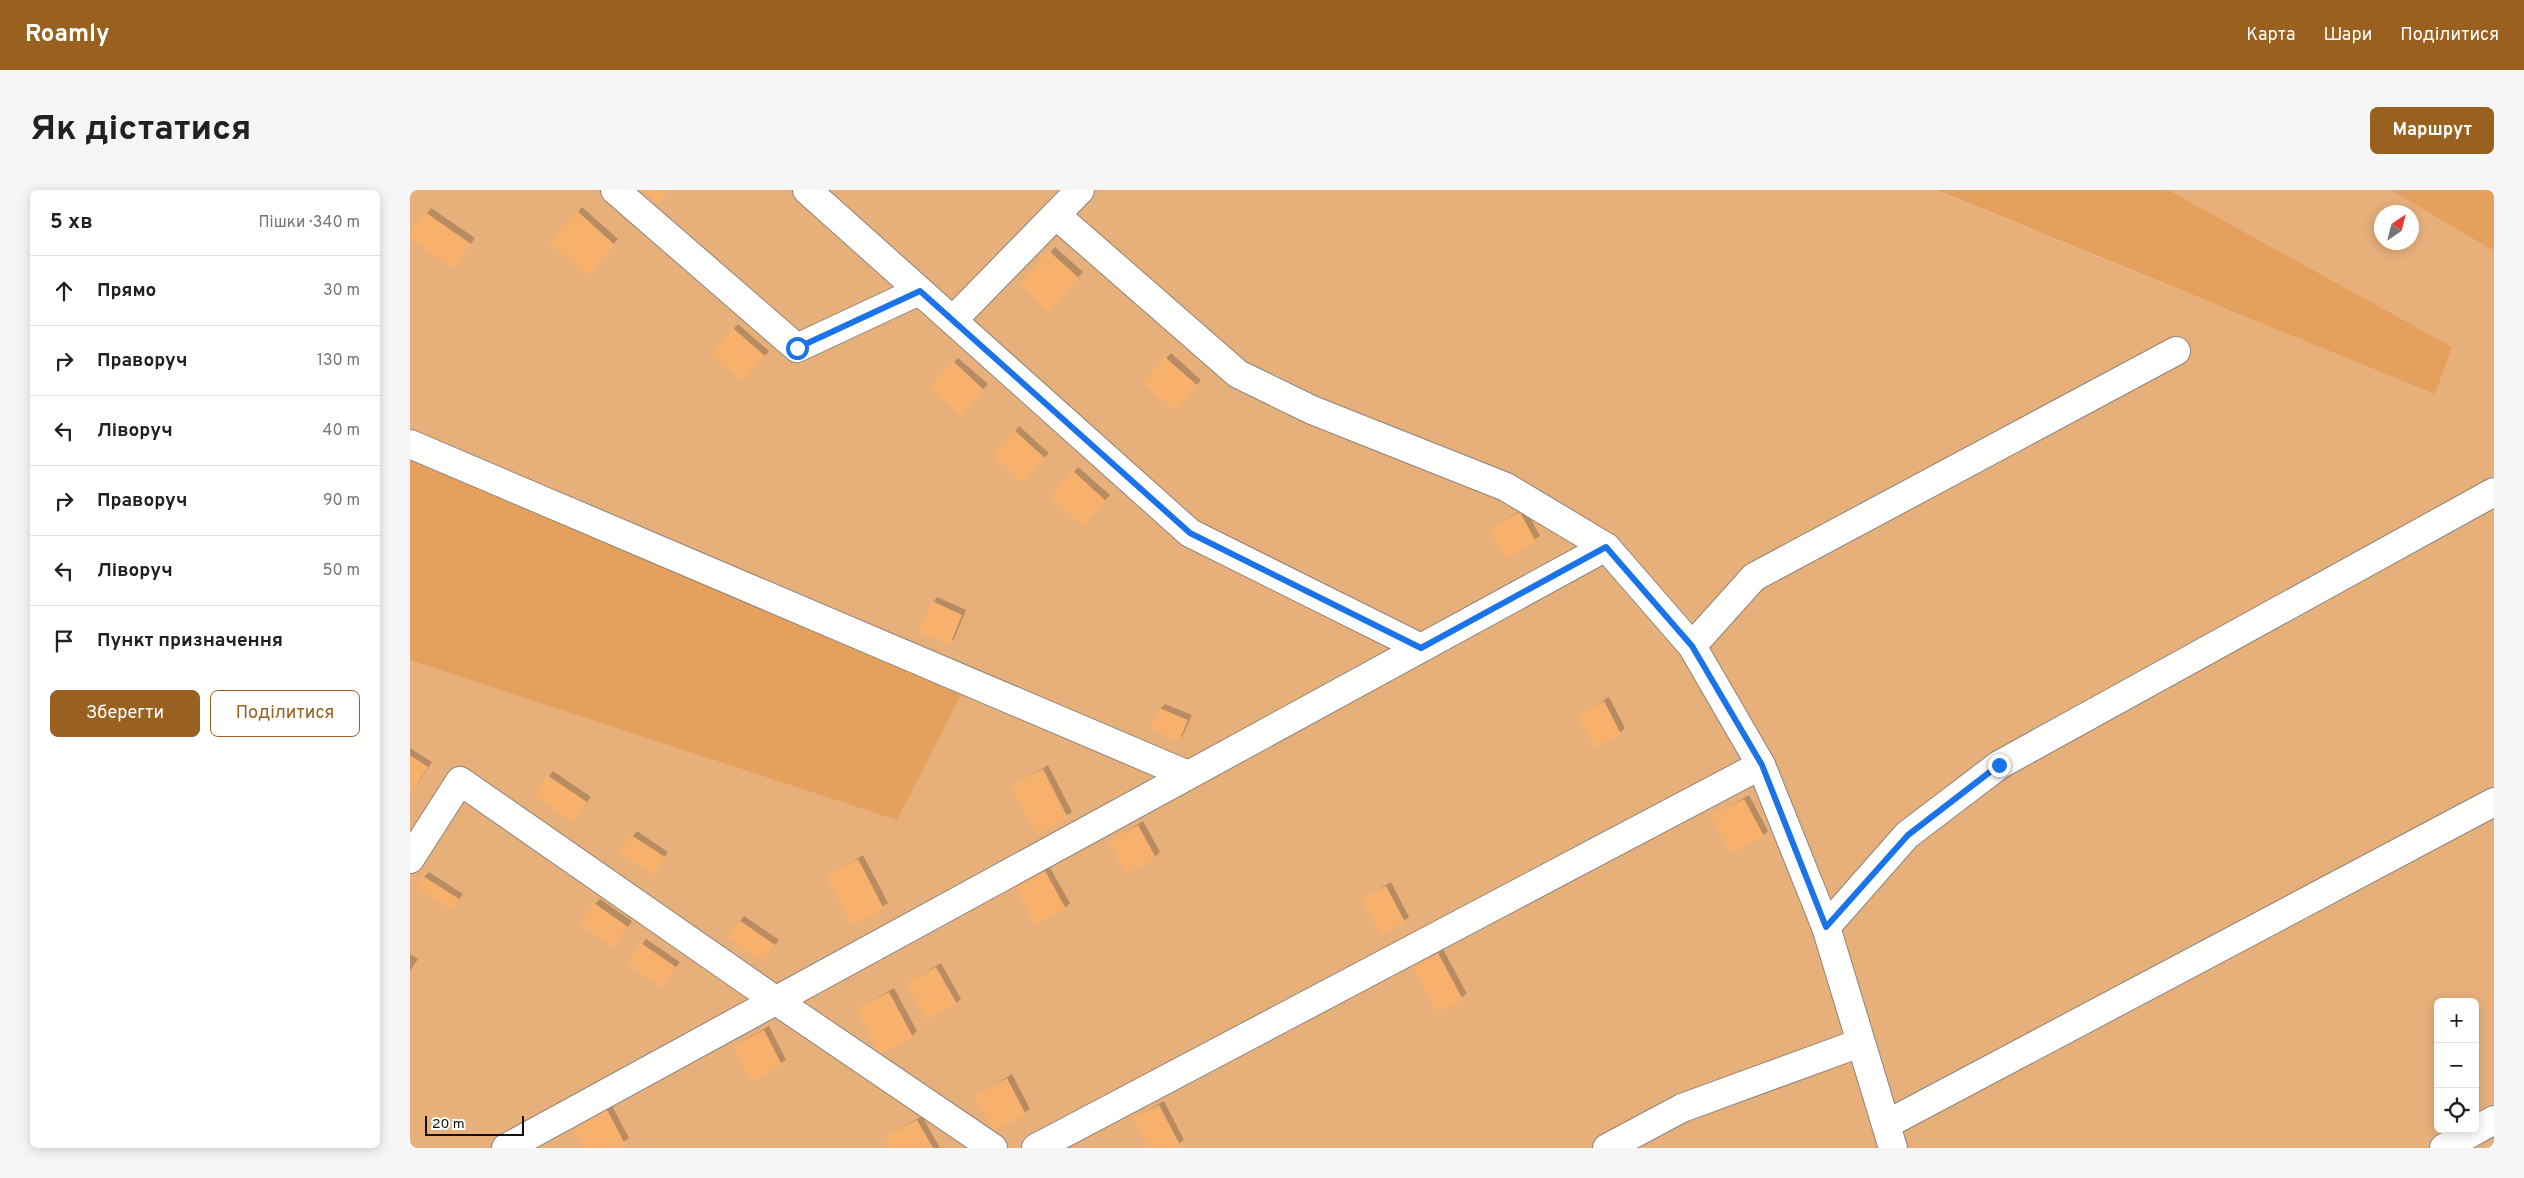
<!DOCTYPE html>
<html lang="uk">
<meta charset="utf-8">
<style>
:root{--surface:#fff;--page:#f6f6f6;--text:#202124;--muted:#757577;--line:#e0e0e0;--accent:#9a601f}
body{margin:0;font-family:Overpass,sans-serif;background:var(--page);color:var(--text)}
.controls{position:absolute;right:15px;bottom:15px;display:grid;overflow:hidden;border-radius:8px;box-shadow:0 2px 12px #0003}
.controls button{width:45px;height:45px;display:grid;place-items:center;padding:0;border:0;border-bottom:1px solid var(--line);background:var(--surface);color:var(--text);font:25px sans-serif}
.compass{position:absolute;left:1964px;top:15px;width:45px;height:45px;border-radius:50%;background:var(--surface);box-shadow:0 2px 12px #0003;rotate:35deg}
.scale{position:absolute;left:15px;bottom:12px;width:99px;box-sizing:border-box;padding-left:5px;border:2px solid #14100d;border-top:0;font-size:14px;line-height:18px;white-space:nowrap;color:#14100d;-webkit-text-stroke:4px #fff;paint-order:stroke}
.stop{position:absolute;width:15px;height:15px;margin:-11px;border:4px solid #1a73e8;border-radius:50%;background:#fff}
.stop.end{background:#1a73e8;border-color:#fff;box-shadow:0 1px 5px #0008}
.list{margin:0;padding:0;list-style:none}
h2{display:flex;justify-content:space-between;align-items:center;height:65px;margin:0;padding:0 20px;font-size:21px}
h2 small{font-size:16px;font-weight:400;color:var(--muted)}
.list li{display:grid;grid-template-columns:32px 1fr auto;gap:15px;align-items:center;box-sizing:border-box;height:70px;padding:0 20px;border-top:1px solid var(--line)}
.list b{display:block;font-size:19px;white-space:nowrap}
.list em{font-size:16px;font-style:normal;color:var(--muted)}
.actions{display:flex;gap:10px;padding:15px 20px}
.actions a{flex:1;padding:11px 0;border:1px solid var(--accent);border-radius:8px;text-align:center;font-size:18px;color:var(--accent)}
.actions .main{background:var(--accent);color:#fff}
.icon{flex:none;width:28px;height:28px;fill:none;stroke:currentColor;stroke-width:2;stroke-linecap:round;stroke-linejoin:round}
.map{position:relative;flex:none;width:2084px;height:958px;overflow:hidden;border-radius:8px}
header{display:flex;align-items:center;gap:30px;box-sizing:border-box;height:70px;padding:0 25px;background:var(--accent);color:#fff}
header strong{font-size:24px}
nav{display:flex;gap:28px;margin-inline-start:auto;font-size:18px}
.intro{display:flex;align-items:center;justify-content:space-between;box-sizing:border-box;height:120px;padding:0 30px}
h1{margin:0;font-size:35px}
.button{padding:12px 22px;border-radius:8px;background:var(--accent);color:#fff;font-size:18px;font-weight:700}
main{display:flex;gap:30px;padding:0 30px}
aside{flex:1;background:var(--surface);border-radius:8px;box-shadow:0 2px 12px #0003}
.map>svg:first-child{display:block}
.green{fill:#e7b07b;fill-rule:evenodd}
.forest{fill:#e4a05c}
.shadow{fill:#0003}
.building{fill:#f7b16d}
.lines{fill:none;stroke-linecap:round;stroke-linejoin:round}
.minor-casing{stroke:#8d847b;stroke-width:30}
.minor{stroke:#fff;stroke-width:28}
.route{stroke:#1a73e8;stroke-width:6}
</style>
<header>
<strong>Roamly</strong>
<nav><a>Карта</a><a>Шари</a><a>Поділитися</a></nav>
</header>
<div class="intro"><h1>Як дістатися</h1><a class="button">Маршрут</a></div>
<main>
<aside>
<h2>5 хв<small>Пішки · 340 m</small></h2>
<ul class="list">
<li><svg class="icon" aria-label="ahead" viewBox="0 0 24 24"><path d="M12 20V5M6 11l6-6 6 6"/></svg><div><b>Прямо</b></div><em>30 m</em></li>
<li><svg class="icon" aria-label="right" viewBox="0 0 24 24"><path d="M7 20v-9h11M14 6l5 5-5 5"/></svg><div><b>Праворуч</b></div><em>130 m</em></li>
<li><svg class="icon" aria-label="left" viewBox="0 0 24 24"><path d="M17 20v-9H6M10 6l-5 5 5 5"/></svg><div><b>Ліворуч</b></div><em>40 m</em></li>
<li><svg class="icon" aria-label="right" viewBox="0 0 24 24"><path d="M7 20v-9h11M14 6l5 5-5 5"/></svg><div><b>Праворуч</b></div><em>90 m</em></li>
<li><svg class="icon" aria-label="left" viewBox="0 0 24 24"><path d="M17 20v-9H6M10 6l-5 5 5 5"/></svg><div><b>Ліворуч</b></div><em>50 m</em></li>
<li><svg class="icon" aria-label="arrive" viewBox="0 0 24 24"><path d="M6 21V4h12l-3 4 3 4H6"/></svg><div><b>Пункт призначення</b></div></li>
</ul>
<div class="actions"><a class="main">Зберегти</a><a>Поділитися</a></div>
</aside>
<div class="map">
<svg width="2084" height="958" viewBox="0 0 2084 958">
<rect width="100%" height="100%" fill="#f6ebe2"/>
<path class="green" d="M0,0H1526L1826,123L1530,0H2084V958H0ZM1972,22H2002V52H1972ZM2028,812H2065V939H2028Z"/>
<g class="forest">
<path d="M1526,0H1758L2042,157L2025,204Z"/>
<path d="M1981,0H2084V60L2079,58Z"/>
<path d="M0,254L558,491L487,630L0,470Z"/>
</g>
<g class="shadow">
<path d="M172,17L208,49L182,79L168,22Z"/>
<path d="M21,18L65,48L44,77L0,46Z"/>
<path d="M645,57L673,82L643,115L611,95Z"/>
<path d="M328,134L359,161L337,186L301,163Z"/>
<path d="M761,163L791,190L769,215L734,192Z"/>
<path d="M548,168L578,194L556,220L544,172Z"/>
<path d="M609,236L639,263L617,286L605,241Z"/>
<path d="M668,277L700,305L678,330L664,282Z"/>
<path d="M1115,318L1130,346L1096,367L1080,339Z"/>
<path d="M527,407L556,420L544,449L539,454L523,412Z"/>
<path d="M1199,507L1215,538L1210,543L1169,526Z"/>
<path d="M755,514L782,525L773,545L769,550L750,519Z"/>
<path d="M0,558L22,572L0,605Z"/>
<path d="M638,575L662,622L627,643L603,596Z"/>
<path d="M143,581L181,607L163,631L125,605Z"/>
<path d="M1339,605L1358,641L1354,645L1302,627Z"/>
<path d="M733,631L750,662L745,667L700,651Z"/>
<path d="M227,641L258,662L247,678L211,661Z"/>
<path d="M453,665L478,713L443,734L417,687Z"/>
<path d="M639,676L660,713L655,718L606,696Z"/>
<path d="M19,682L53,704L42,718L14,687Z"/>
<path d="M981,692L999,727L994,731L953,709Z"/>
<path d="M190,709L222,731L208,752L185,714Z"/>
<path d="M334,726L369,750L353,771L330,731Z"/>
<path d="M236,749L270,772L252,796L232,754Z"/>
<path d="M1033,759L1057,804L1028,822L1004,777Z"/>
<path d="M0,764L8,769L0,781Z"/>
<path d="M531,773L551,809L546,813L498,793Z"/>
<path d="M484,798L507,841L502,846L448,819Z"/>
<path d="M359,836L376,870L342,890L324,857Z"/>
<path d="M602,884L620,919L584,940L566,906Z"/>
<path d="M754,911L774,950L762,958H740L724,928Z"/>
<path d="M201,914L219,948L205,958H176L164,936Z"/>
<path d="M512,926L530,958H482L476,947Z"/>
</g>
<g class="building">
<path d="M233,0H260L248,13Z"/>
<path d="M167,21L205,55L177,86L139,52Z"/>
<path d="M15,22L61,54L44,79L0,48V43Z"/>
<path d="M639,61L669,88L639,122L609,95Z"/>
<path d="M323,138L355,166L332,192L300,164Z"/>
<path d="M755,167L788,196L765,221L732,193Z"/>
<path d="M543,171L574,200L551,226L519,198Z"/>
<path d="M604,240L635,268L613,293L582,265Z"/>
<path d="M663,281L696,311L673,336L640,307Z"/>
<path d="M1110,322L1126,352L1095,369L1079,339Z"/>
<path d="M522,411L552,425L540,455L508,442Z"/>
<path d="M1194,511L1211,544L1185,558L1167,526Z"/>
<path d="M749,518L778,530L769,551L740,539Z"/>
<path d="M0,565L18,577L0,605Z"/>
<path d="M633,579L658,628L627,645L601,596Z"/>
<path d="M137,585L177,612L163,633L124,605Z"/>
<path d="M1334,609L1354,646L1321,664L1301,626Z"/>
<path d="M728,635L746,668L716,684L698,651Z"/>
<path d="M221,645L255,667L243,685L209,662Z"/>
<path d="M448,669L474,719L442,736L416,686Z"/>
<path d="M634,679L656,719L625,735L604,695Z"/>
<path d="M13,686L49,709L42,720L6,697Z"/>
<path d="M976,696L995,732L971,745L951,709Z"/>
<path d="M184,713L218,737L204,758L169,734Z"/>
<path d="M329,730L365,755L353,772L317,747Z"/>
<path d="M231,753L266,777L252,798L217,774Z"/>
<path d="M1028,763L1053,810L1027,823L1003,777Z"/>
<path d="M526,777L547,814L516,830L496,793Z"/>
<path d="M479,802L503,847L470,864L446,819Z"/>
<path d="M354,840L372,875L341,892L323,857Z"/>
<path d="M597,888L616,925L584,941L564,906Z"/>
<path d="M749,915L770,955L765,958H739L723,928Z"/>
<path d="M196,918L215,954L207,958H175L163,936Z"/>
<path d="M507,930L523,958H481L475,947Z"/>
</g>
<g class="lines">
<defs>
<g id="minor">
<path d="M205,0L387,158L509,101"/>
<path d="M397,0L780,343L1011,458"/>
<path d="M646,25L828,184L902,220L1096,297L1196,357L1282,456L1351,575L1416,737L1483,958"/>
<path d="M543,130L670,0"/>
<path d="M0,254L778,585"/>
<path d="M1282,456L1344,387L1766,161"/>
<path d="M0,669L50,591L365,810L583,958"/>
<path d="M1416,737L1497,645L1589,575L2084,302"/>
<path d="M1477,934L2084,612"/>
<path d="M96,958L1196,357"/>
<path d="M626,958L1351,575"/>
<path d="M1197,958L1272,918L1450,853"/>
<path d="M2034,958L2084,930"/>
</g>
</defs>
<use href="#minor" class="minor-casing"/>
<use href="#minor" class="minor"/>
</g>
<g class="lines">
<path class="route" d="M387,158L510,101L780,343L1011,458L1196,357L1282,456L1352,575L1416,737L1498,645L1589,575"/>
</g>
</svg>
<div class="controls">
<button>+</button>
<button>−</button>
<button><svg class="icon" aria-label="locate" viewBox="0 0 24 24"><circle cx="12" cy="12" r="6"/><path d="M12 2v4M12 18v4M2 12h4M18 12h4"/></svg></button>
</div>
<svg class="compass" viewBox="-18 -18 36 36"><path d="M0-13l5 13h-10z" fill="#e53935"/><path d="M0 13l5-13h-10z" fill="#757577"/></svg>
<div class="scale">20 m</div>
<div class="stop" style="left:387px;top:158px"></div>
<div class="stop end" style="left:1589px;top:575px"></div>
</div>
</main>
